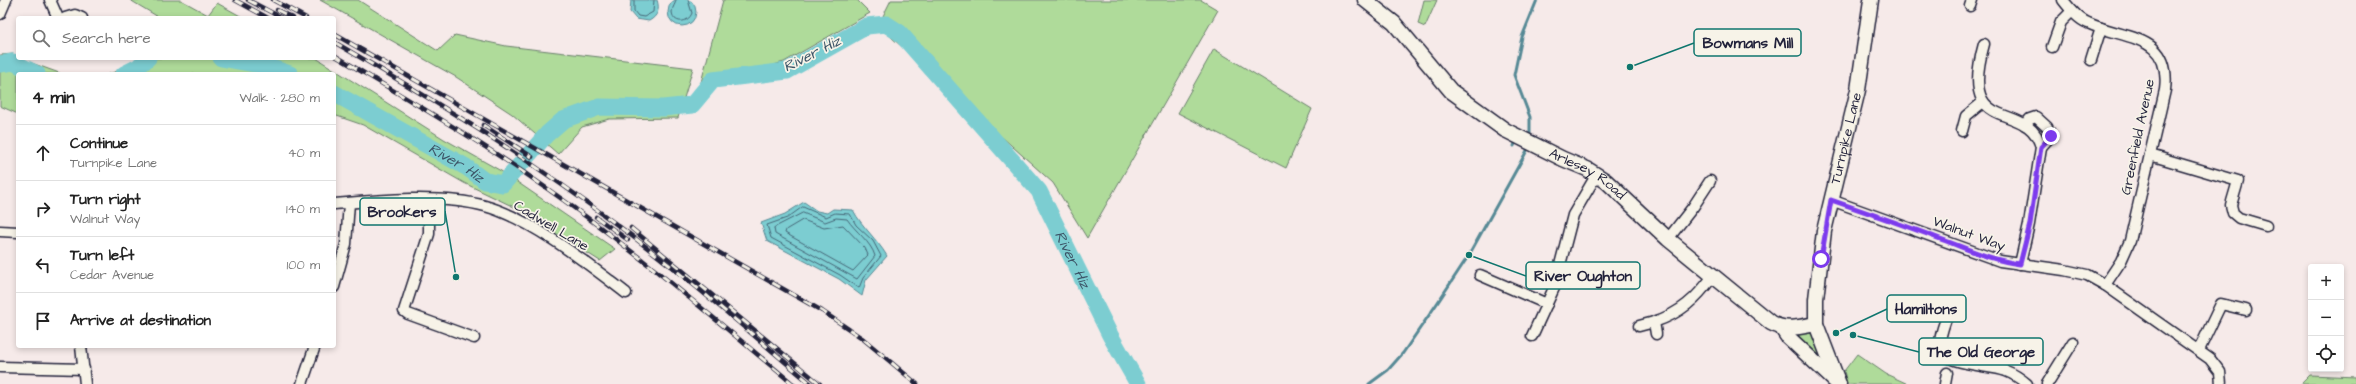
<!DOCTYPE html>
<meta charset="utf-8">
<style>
:root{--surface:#fff;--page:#f2f2f2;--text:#222;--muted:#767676;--line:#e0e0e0}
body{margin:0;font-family:"Architects Daughter",sans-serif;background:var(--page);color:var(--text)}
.controls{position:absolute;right:12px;bottom:12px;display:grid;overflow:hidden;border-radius:4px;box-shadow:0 2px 6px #0003}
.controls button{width:36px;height:36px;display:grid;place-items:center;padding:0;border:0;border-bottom:1px solid var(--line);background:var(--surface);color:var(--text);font:20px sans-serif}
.stop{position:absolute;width:12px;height:12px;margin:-9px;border:3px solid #7c3aed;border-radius:50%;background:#fff}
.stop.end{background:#7c3aed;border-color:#fff;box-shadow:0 1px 4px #0008}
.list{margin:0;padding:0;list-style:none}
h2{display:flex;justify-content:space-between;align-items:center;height:52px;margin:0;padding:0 16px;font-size:17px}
h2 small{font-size:13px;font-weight:400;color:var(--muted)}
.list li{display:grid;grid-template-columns:26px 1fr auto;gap:12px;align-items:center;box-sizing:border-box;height:56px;padding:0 16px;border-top:1px solid var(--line)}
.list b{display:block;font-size:15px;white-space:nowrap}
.list p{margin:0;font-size:13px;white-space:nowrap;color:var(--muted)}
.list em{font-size:13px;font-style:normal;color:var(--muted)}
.icon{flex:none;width:22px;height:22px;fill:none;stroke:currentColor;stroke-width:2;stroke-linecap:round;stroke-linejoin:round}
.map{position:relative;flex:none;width:2356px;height:384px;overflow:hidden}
.search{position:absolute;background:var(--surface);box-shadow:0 2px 6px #0003;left:16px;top:16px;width:320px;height:44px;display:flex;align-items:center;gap:10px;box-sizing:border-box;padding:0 14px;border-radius:4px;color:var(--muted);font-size:15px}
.panel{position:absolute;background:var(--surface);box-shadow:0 2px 6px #0003;left:16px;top:72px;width:320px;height:276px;border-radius:4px}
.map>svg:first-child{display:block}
.green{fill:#afdb9a;stroke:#687e6a}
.water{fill:#7bcdd1;stroke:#578995}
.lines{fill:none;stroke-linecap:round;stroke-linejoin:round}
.shore{stroke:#466677;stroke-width:1}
.stream{stroke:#578995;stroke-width:3}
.river{stroke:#7bcdd1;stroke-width:17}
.street-casing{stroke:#22223b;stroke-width:13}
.secondary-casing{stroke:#22223b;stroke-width:17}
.street{stroke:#f7f3e8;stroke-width:10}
.secondary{stroke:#f7f3e8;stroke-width:14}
.rail-casing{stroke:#22223b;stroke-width:4.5}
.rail{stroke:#f7f3e8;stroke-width:3;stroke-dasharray:9;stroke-linecap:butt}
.route{stroke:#7c3aed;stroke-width:5}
.labels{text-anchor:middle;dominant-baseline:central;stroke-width:3.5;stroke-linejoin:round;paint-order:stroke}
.street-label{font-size:14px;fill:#22223b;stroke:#f7f3e8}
.water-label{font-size:15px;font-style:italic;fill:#3d5568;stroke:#f7f3e8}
.leader{fill:none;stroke:#0f766e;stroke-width:1.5}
.callout-dot{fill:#0f766e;stroke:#f7f3e8;stroke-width:1.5}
.callout{fill:#f7f3e8;stroke:#0f766e;stroke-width:1.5}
.callout-label{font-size:15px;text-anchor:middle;font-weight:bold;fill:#22223b}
</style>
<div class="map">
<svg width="2356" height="384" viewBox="0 0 2356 384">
<rect width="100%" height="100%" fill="#f6eae9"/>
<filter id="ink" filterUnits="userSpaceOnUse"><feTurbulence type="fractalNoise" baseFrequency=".025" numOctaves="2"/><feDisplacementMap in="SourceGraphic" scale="8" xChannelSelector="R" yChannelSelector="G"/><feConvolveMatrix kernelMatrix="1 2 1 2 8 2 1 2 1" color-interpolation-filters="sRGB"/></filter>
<g filter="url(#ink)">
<g class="green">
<path d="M130,0H181L208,15L217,3L244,18H160Z"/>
<path d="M320,0H358L438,51L455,35L506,46L693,68L678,118L609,119L582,127L558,154L512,114L456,77Z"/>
<path d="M723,0H857L870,13L784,62L700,86Z"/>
<path d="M891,0H1201L1218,10L1087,238L1053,183L881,28L882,18Z"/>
<path d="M1424,0H1437L1425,27L1418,24Z"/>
<path d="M1214,49L1312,109L1286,168L1178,113Z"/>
<path d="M13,54L18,58L62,74H18V114L0,106V55Z"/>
<path d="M144,58H316L444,139L501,171L615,249L600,261L516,208L464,183L363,125L334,115V74H109L141,63Z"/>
<path d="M1808,331L1816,338L1824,364L1795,334Z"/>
<path d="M1857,354L1886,374L1908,384H1847L1844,371Z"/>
<path d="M2310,375L2356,377V384H2301Z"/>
</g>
<g class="water">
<circle cx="682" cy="12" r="14"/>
<path d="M631,0H657C660,9 658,16 649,21L636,19L630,12Z"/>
<path d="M804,202L817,211L827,213L833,209L853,210C862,227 877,239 887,256L866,280L862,296L839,279L767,241L761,223L785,214Z"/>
</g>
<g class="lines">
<g class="shore">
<path d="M634,0V11L638,16L644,17L653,12L654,0"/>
<path d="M676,0C676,4 672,7 672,12C673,24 688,24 692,13L688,0"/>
<path d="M803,207L826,217L835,213L850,214L856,225L873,241L881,256L863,278L859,288L840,275L771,238L767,225L787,218Z"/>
<path d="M803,213L825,222L836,218L847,219C855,231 871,242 875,256L857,279L775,234L774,228Z"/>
<path d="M803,220L824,228L843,225L865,248L868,255L853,271L785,233L786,230Z"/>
</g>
<g class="stream">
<path d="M1530,137V117L1514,75L1522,37L1537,0"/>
<path d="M1514,146L1517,139"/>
<path d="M1369,384L1388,370L1403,353L1436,305L1469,255L1529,147"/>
</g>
<g class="river">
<path d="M221,58L266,66L290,74"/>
<path d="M0,64L13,62L37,74"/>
<path d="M124,74L138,67L148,58"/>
<path id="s1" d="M334,93L466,167L485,181L503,184L547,134L563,120L599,107L663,108L692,105L713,80L787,71L867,26L886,24L900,33L1039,191L1110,335L1138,384"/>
</g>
<defs>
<g id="street">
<path d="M50,0L58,18"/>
<path d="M2063,0C2070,9 2078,19 2088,23C2124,40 2172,33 2165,90L2130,241L2121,261L2105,285"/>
<path d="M1970,6L1972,0"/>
<path d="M0,14L6,0"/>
<path d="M65,18L75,15L82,18"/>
<path d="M1984,44C1957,140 2028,97 2041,147L2029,224L2020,264"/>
<path d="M2052,47L2061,22L2072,11"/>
<path d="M2091,60L2101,28"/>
<path d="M2025,125L2030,119L2036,117L2047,127L2051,136L2041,147"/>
<path d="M1962,131L1966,116L1983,102"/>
<path d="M2150,155L2238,181L2231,205L2233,213L2239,218L2266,226"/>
<path d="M420,200L429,222V234L404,311L408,314L474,338"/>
<path d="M1831,200L2000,261L2064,270L2087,275L2105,285L2210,359L2220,372L2221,384"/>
<path d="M334,204C378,200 443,194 485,206C532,219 588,264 626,293"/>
<path d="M0,231L18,232"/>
<path d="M1668,239L1693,207L1710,181"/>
<path d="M1480,275L1547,304"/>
<path d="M334,287L346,244L349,203"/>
<path d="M1948,313C1945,323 1939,335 1940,346C1944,367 1990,364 2006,371C2014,374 2021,379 2027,384"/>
<path d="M1654,322C1681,313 1696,299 1713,276"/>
<path d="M1639,326L1654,322L1656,334"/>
<path d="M1532,336L1554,288L1573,215L1597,174"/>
<path d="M81,346L85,384"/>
<path d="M2199,350L2221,304L2246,310"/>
<path d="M0,367L84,369"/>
<path d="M302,384L315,346"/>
<path d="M1945,384L1947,373"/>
<path d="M2047,384L2073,342"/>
</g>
<g id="secondary">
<path id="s2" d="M1365,0L1394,23L1451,91L1505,130L1563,159L1587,169L1606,181L1668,239L1771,323C1786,331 1800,327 1816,324"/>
<path d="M1781,327L1787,336L1838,384"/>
<path id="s3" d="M1839,384L1816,324V299L1824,231L1858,90L1871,0"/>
</g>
</defs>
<use href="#street" class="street-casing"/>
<use href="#secondary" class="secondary-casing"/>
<use href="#street" class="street"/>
<use href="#secondary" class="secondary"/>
<defs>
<g id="rail">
<path d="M235,0L268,18"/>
<path d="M248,0L282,18"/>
<path d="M273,0L306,18"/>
<path d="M277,10L293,18"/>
<path d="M334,34L822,311L862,338L917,384"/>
<path d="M334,42C432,99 529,158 620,227C686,276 748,331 811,384"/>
<path d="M334,55C404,97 475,138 542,185C630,246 711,316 793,384"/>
<path d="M483,125L532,157"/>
<path d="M596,217L628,240"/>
<path d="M631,228L820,384"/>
</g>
</defs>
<use href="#rail" class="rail-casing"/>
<use href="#rail" class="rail"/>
</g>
</g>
<g class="lines" filter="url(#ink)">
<path class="route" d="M1821,259L1831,200C1866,212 1901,224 1935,237C1964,247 1989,260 2020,264L2030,224L2041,147L2051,136"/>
</g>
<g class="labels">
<g class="street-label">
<text transform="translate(2138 137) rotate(-78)">Greenfield Avenue</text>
<text stroke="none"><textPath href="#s3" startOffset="253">Turnpike Lane</textPath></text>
<text stroke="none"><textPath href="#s2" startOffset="286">Arlesey Road</textPath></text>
<text transform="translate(551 226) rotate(31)">Cadwell Lane</text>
<text transform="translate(1969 234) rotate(20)">Walnut Way</text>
</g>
<g class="water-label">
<text transform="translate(812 54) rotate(-27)">River Hiz</text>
<text stroke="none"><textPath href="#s1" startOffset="141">River Hiz</textPath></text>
<text stroke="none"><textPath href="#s1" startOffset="934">River Hiz</textPath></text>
</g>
</g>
<path class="leader" d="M1630 67L1694 43M456 277L445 211M1469 255L1526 276M1836 333L1887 309M1853 335L1919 352"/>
<g class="callout-dot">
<circle cx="1630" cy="67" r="4"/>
<circle cx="456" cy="277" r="4"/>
<circle cx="1469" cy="255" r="4"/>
<circle cx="1836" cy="333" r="4"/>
<circle cx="1853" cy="335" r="4"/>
</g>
<g class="callout">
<rect x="1694" y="29" width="107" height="27" rx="4"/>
<rect x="360" y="198" width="85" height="27" rx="4"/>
<rect x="1526" y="262" width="114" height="27" rx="4"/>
<rect x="1887" y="295" width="79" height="27" rx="4"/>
<rect x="1919" y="338" width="124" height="27" rx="4"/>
</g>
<g class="callout-label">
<text x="1748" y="48">Bowmans Mill</text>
<text x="402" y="217">Brookers</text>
<text x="1583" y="281">River Oughton</text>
<text x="1926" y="314">Hamiltons</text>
<text x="1981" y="357">The Old George</text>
</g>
</svg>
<div class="controls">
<button>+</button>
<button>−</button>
<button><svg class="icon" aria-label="locate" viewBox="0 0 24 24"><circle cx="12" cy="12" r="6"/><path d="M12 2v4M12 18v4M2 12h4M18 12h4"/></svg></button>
</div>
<div class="stop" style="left:1821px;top:259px"></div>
<div class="stop end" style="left:2051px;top:136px"></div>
<div class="search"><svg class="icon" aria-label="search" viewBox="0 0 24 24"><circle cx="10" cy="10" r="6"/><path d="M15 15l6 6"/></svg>Search here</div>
<section class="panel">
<h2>4 min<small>Walk · 280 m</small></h2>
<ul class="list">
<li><svg class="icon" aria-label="ahead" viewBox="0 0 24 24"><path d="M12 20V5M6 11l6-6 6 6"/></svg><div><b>Continue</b><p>Turnpike Lane</p></div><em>40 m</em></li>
<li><svg class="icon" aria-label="right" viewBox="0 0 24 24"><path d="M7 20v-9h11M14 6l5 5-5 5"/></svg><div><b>Turn right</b><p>Walnut Way</p></div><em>140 m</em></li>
<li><svg class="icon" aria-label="left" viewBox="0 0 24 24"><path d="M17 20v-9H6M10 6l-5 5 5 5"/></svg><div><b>Turn left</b><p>Cedar Avenue</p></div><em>100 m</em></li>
<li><svg class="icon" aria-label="arrive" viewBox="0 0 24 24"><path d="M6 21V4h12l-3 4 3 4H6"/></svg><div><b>Arrive at destination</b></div></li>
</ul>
</section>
</div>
